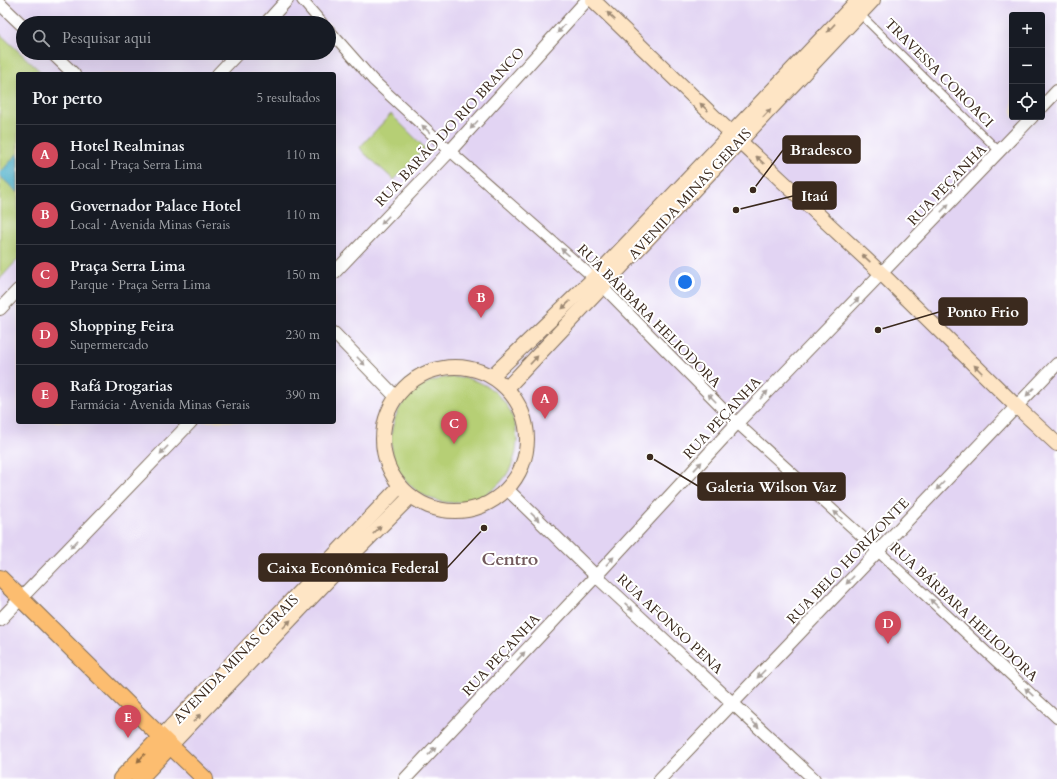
<!DOCTYPE html>
<html lang="pt">
<meta charset="utf-8">
<style>
:root{--surface:#171b24;--page:#242831;--text:#f1f3f6;--muted:#9ea1a6;--line:#363941;--accent:#d1495b}
body{margin:0;font-family:Cardo,serif;background:var(--page);color:var(--text)}
.controls{position:absolute;right:12px;top:12px;display:grid;overflow:hidden;border-radius:4px;box-shadow:0 4px 16px #0002}
.controls button{width:36px;height:36px;display:grid;place-items:center;padding:0;border:0;border-bottom:1px solid var(--line);background:var(--surface);color:var(--text);font:20px sans-serif}
.you{position:absolute;left:685px;top:282px;width:14px;height:14px;margin:-10px;border:3px solid #fff;border-radius:50%;background:#1a73e8;box-shadow:0 0 0 6px #1a73e833}
.badge{display:grid;place-items:center;width:26px;height:26px;border-radius:50%;background:var(--accent);color:#fff;font-size:13px;font-weight:700}
.pin{position:absolute;translate:-50% -33px;filter:drop-shadow(0 1px 2px #0008)}
.pin::after{content:'';position:absolute;top:21px;width:14px;height:12px;background:inherit;clip-path:polygon(0 0,100% 0,50% 100%)}
.list{margin:0;padding:0;list-style:none}
h2{display:flex;justify-content:space-between;align-items:center;height:52px;margin:0;padding:0 16px;font-size:17px}
h2 small{font-size:13px;font-weight:400;color:var(--muted)}
.list li{display:grid;grid-template-columns:26px 1fr auto;gap:12px;align-items:center;box-sizing:border-box;height:60px;padding:0 16px;border-top:1px solid var(--line)}
.list b{display:block;font-size:15px;white-space:nowrap}
.list p{margin:0;font-size:13px;white-space:nowrap;color:var(--muted)}
.list em{font-size:13px;font-style:normal;color:var(--muted)}
.icon{flex:none;width:22px;height:22px;fill:none;stroke:currentColor;stroke-width:2;stroke-linecap:round;stroke-linejoin:round}
.map{position:relative;flex:none;width:1057px;height:779px;overflow:hidden}
.search{position:absolute;background:var(--surface);box-shadow:0 4px 16px #0002;left:16px;top:16px;width:320px;height:44px;display:flex;align-items:center;gap:10px;box-sizing:border-box;padding:0 14px;border-radius:22px;color:var(--muted);font-size:15px}
.panel{position:absolute;background:var(--surface);box-shadow:0 4px 16px #0002;left:16px;top:72px;width:320px;height:352px;border-radius:4px}
.map>svg:first-child{display:block}
.built{fill:#e2d4f3;fill-rule:evenodd}
.green{fill:#b6cf74;stroke:#787c49}
.water{fill:#4eb2cd;stroke:#446e76}
.lines{fill:none;stroke-linecap:round;stroke-linejoin:round}
.pedestrian-casing{stroke:#7b6a58;stroke-width:9}
.minor-casing{stroke:#7b6a58;stroke-width:12}
.tertiary-casing{stroke:#7b6a58;stroke-width:14}
.secondary-casing{stroke:#7b6a58;stroke-width:16}
.primary-casing{stroke:#7b6a58;stroke-width:18}
.pedestrian{stroke:#fff;stroke-width:7}
.minor{stroke:#fff;stroke-width:10}
.tertiary{stroke:#fff;stroke-width:12}
.secondary{stroke:#fee5c5;stroke-width:14}
.primary{stroke:#fcbd6f;stroke-width:16}
.oneway{fill:#9c8872}
.oneway2{fill:#a79f9a}
.oneway3{fill:#926c42}
.labels{text-anchor:middle;dominant-baseline:central;stroke-width:4;stroke-linejoin:round;paint-order:stroke}
.street-label{font-size:14px;fill:#3b2a1e;stroke:#fff}
.district-label{font-size:18px;font-weight:bold;fill:#72595c;stroke:#fff}
.leader{fill:none;stroke:#3b2a1e;stroke-width:1.5}
.callout-dot{fill:#3b2a1e;stroke:#fff;stroke-width:1.5}
.callout{fill:#3b2a1e;stroke:#3b2a1e;stroke-width:1.5}
.callout-label{font-size:15px;text-anchor:middle;font-weight:bold;fill:#fff}
</style>
<div class="map">
<svg width="1057" height="779" viewBox="0 0 1057 779">
<rect width="100%" height="100%" fill="#fff"/>
<filter id="ink" filterUnits="userSpaceOnUse"><feTurbulence type="fractalNoise" baseFrequency=".025" numOctaves="2"/><feDisplacementMap in="SourceGraphic" scale="8" xChannelSelector="R" yChannelSelector="G"/><feConvolveMatrix kernelMatrix="1 2 1 2 8 2 1 2 1" color-interpolation-filters="sRGB"/></filter>
<filter id="wash" filterUnits="userSpaceOnUse"><feTurbulence type="fractalNoise" baseFrequency=".012" numOctaves="4" result="noise"/><feDisplacementMap in="SourceGraphic" scale="16" xChannelSelector="R" yChannelSelector="G"/><feGaussianBlur stdDeviation="0.9" result="paint"/><feColorMatrix in="noise" values="0 0 0 0 0 0 0 0 0 0 0 0 0 0 0 0 0 1.4 0 .05"/><feComposite in="paint" operator="in"/></filter>
<g filter="url(#wash)">
<rect width="100%" height="100%" fill="#f2e1c5"/>
<path class="built" d="M0,0H1057V779H0ZM1012,15H1042V117H1012ZM23,23H329V53H23ZM18,74H334V422H18Z"/>
<g class="green">
<path d="M0,34L43,74H18V259L0,279Z"/>
<path d="M391,114L425,148L394,180L363,152L360,147Z"/>
<circle cx="454" cy="440" r="63"/>
</g>
<path class="water" d="M18,153V191L17,192L0,176V173Z"/>
</g>
<g filter="url(#ink)">
<g class="lines">
<defs>
<path id="pedestrian" d="M860,14L999,151"/>
<g id="minor">
<path d="M302,0L322,23"/>
<path d="M329,30L373,80L450,151L594,278L737,423L878,551L1057,718"/>
</g>
<g id="tertiary">
<path d="M0,4L23,26"/>
<path d="M266,23L287,0"/>
<path d="M52,53L74,74"/>
<path d="M218,74L238,53"/>
<path d="M1042,107L1057,91"/>
<path d="M334,273L450,151L587,0"/>
<path d="M0,309L18,290"/>
<path d="M334,333L396,397"/>
<path d="M507,489L596,576L814,779"/>
<path d="M0,620L191,422"/>
<path d="M405,779L596,576L737,423L1032,117"/>
<path d="M660,779L1057,364"/>
</g>
<g id="secondary">
<path d="M593,0L732,134L882,274L1016,406L1057,444"/>
<circle cx="455" cy="439" r="72"/>
<path d="M492,376L594,278L858,0"/>
<path d="M507,388L873,0"/>
<path d="M161,737L400,486"/>
<path d="M170,746L356,551L411,496"/>
</g>
<g id="primary">
<path d="M0,578L161,737L205,779"/>
<path d="M121,779L161,737"/>
<path d="M139,779L170,746"/>
</g>
</defs>
<use href="#pedestrian" class="pedestrian-casing"/>
<use href="#minor" class="minor-casing"/>
<use href="#tertiary" class="tertiary-casing"/>
<use href="#secondary" class="secondary-casing"/>
<use href="#primary" class="primary-casing"/>
<use href="#pedestrian" class="pedestrian"/>
<use href="#minor" class="minor"/>
<use href="#tertiary" class="tertiary"/>
<use href="#secondary" class="secondary"/>
<use href="#primary" class="primary"/>
</g>
<defs><path id="oneway-solid" d="M-6-.8H1V-3.2L6.5 0L1 3.2V.8H-6Z"/></defs>
<g class="oneway">
<use href="#oneway-solid" transform="translate(611 16) rotate(-136)"/>
<use href="#oneway-solid" transform="translate(831 28) rotate(133)"/>
<use href="#oneway-solid" transform="translate(704 107) rotate(-136)"/>
<use href="#oneway-solid" transform="translate(767 113) rotate(-47)"/>
<use href="#oneway-solid" transform="translate(760 160) rotate(-137)"/>
<use href="#oneway-solid" transform="translate(866 258) rotate(-137)"/>
<use href="#oneway-solid" transform="translate(566 305) rotate(136)"/>
<use href="#oneway-solid" transform="translate(534 360) rotate(-47)"/>
<use href="#oneway-solid" transform="translate(978 369) rotate(-135)"/>
<use href="#oneway-solid" transform="translate(377 530) rotate(-45)"/>
<use href="#oneway-solid" transform="translate(287 624) rotate(-46)"/>
<use href="#oneway-solid" transform="translate(197 718) rotate(-46)"/>
</g>
<g class="oneway2">
<use href="#oneway-solid" transform="translate(561 29) rotate(132)"/>
<use href="#oneway-solid" transform="translate(474 125) rotate(132)"/>
<use href="#oneway-solid" transform="translate(426 129) rotate(-137)"/>
<use href="#oneway-solid" transform="translate(945 208) rotate(-46)"/>
<use href="#oneway-solid" transform="translate(385 220) rotate(134)"/>
<use href="#oneway-solid" transform="translate(565 252) rotate(-139)"/>
<use href="#oneway-solid" transform="translate(855 302) rotate(-46)"/>
<use href="#oneway-solid" transform="translate(361 361) rotate(46)"/>
<use href="#oneway-solid" transform="translate(1030 392) rotate(134)"/>
<use href="#oneway-solid" transform="translate(764 395) rotate(-46)"/>
<use href="#oneway-solid" transform="translate(712 398) rotate(-135)"/>
<use href="#oneway-solid" transform="translate(164 450) rotate(134)"/>
<use href="#oneway-solid" transform="translate(698 466) rotate(-47)"/>
<use href="#oneway-solid" transform="translate(940 486) rotate(134)"/>
<use href="#oneway-solid" transform="translate(838 515) rotate(-138)"/>
<use href="#oneway-solid" transform="translate(535 517) rotate(44)"/>
<use href="#oneway-solid" transform="translate(74 544) rotate(134)"/>
<use href="#oneway-solid" transform="translate(610 561) rotate(-47)"/>
<use href="#oneway-solid" transform="translate(850 580) rotate(134)"/>
<use href="#oneway-solid" transform="translate(934 603) rotate(-137)"/>
<use href="#oneway-solid" transform="translate(629 607) rotate(43)"/>
<use href="#oneway-solid" transform="translate(521 656) rotate(-47)"/>
<use href="#oneway-solid" transform="translate(761 674) rotate(134)"/>
<use href="#oneway-solid" transform="translate(1029 692) rotate(-137)"/>
<use href="#oneway-solid" transform="translate(755 724) rotate(43)"/>
<use href="#oneway-solid" transform="translate(432 751) rotate(-47)"/>
</g>
<use class="oneway3" href="#oneway-solid" transform="translate(141 758) rotate(133)"/>
</g>
<g class="labels">
<g class="street-label">
<text transform="translate(939 73) rotate(45)">TRAVESSA COROACI</text>
<text transform="translate(450 127) rotate(-47)">RUA BARÃO DO RIO BRANCO</text>
<text transform="translate(947 185) rotate(-46)">RUA PEÇANHA</text>
<text transform="translate(690 194) rotate(-47)">AVENIDA MINAS GERAIS</text>
<text transform="translate(649 316) rotate(45)">RUA BÁRBARA HELIODORA</text>
<text transform="translate(722 418) rotate(-47)">RUA PEÇANHA</text>
<text transform="translate(848 561) rotate(-46)">RUA BELO HORIZONTE</text>
<text transform="translate(964 612) rotate(43)">RUA BÁRBARA HELIODORA</text>
<text transform="translate(670 624) rotate(43)">RUA AFONSO PENA</text>
<text transform="translate(501 655) rotate(-47)">RUA PEÇANHA</text>
<text transform="translate(236 659) rotate(-46)">AVENIDA MINAS GERAIS</text>
</g>
<g class="district-label">
<text x="510" y="559">Centro</text>
</g>
</g>
<path class="leader" d="M753 190L783 150M736 210L793 196M878 330L939 312M650 457L698 486M484 528L447 568"/>
<g class="callout-dot">
<circle cx="753" cy="190" r="4"/>
<circle cx="736" cy="210" r="4"/>
<circle cx="878" cy="330" r="4"/>
<circle cx="650" cy="457" r="4"/>
<circle cx="484" cy="528" r="4"/>
</g>
<g class="callout">
<rect x="783" y="136" width="77" height="27" rx="4"/>
<rect x="793" y="182" width="43" height="27" rx="4"/>
<rect x="939" y="298" width="88" height="27" rx="4"/>
<rect x="698" y="473" width="147" height="27" rx="4"/>
<rect x="259" y="554" width="188" height="27" rx="4"/>
</g>
<g class="callout-label">
<text x="821" y="155">Bradesco</text>
<text x="815" y="201">Itaú</text>
<text x="983" y="317">Ponto Frio</text>
<text x="771" y="492">Galeria Wilson Vaz</text>
<text x="353" y="573">Caixa Econômica Federal</text>
</g>
</svg>
<div class="controls">
<button>+</button>
<button>−</button>
<button><svg class="icon" aria-label="locate" viewBox="0 0 24 24"><circle cx="12" cy="12" r="6"/><path d="M12 2v4M12 18v4M2 12h4M18 12h4"/></svg></button>
</div>
<div class="you"></div>
<div class="pin badge" style="left:545px;top:419px">A</div>
<div class="pin badge" style="left:481px;top:318px">B</div>
<div class="pin badge" style="left:454px;top:444px">C</div>
<div class="pin badge" style="left:888px;top:644px">D</div>
<div class="pin badge" style="left:128px;top:738px">E</div>
<div class="search"><svg class="icon" aria-label="search" viewBox="0 0 24 24"><circle cx="10" cy="10" r="6"/><path d="M15 15l6 6"/></svg>Pesquisar aqui</div>
<section class="panel">
<h2>Por perto<small>5 resultados</small></h2>
<ul class="list">
<li><span class="badge">A</span><div><b>Hotel Realminas</b><p>Local · Praça Serra Lima</p></div><em>110 m</em></li>
<li><span class="badge">B</span><div><b>Governador Palace Hotel</b><p>Local · Avenida Minas Gerais</p></div><em>110 m</em></li>
<li><span class="badge">C</span><div><b>Praça Serra Lima</b><p>Parque · Praça Serra Lima</p></div><em>150 m</em></li>
<li><span class="badge">D</span><div><b>Shopping Feira</b><p>Supermercado</p></div><em>230 m</em></li>
<li><span class="badge">E</span><div><b>Rafá Drogarias</b><p>Farmácia · Avenida Minas Gerais</p></div><em>390 m</em></li>
</ul>
</section>
</div>
